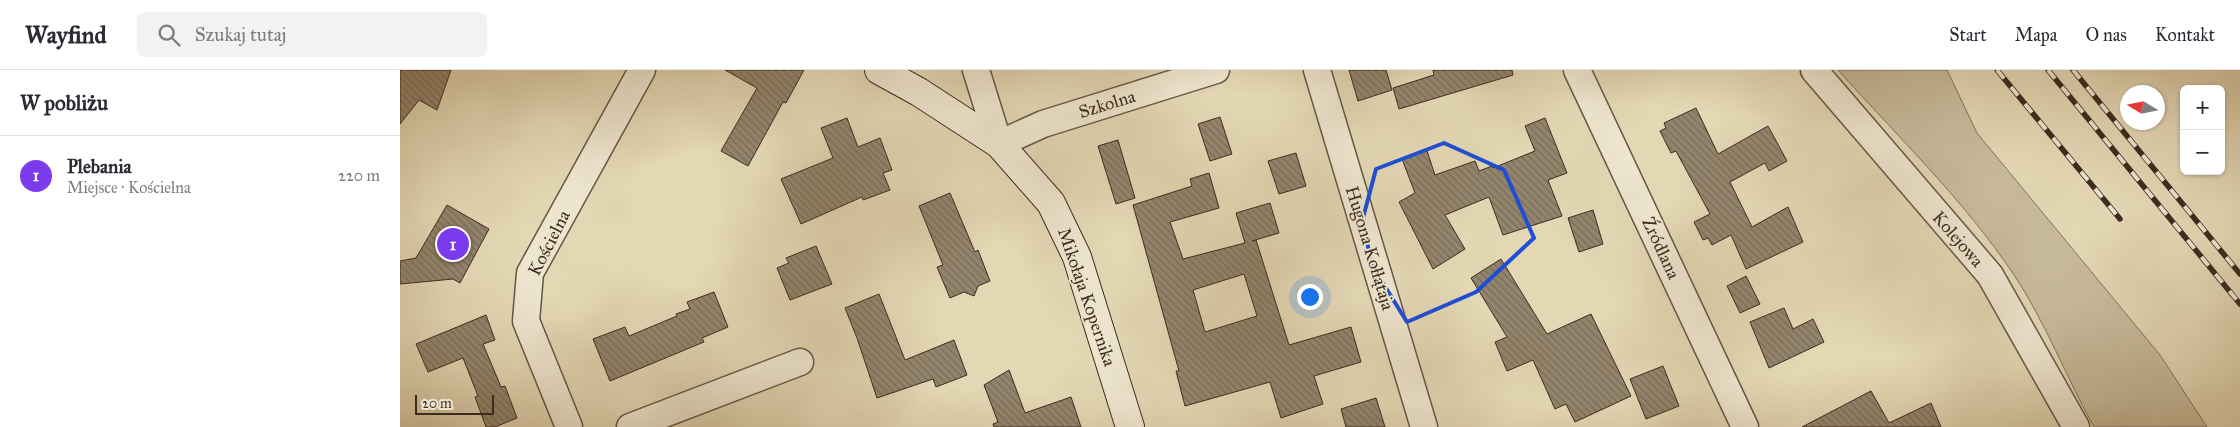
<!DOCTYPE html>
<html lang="pl">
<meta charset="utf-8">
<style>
:root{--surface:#fff;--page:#f2f2f3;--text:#2b2b33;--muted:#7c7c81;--line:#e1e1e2;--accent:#7c3aed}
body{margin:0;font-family:"IM FELL Great Primer",serif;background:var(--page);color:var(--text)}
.controls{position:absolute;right:15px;top:15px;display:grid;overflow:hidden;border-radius:8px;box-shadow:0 1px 4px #0004}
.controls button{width:45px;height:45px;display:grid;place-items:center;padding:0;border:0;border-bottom:1px solid var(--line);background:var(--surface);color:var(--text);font:25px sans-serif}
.compass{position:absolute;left:1720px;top:15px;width:45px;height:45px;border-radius:50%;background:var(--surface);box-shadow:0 1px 4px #0004;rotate:280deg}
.scale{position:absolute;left:15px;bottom:12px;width:79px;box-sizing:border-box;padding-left:5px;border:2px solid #3c2c20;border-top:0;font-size:14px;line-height:18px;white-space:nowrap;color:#3c2c20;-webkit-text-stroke:4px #ede5ce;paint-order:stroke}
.you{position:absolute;left:909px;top:226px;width:18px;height:18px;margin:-12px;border:4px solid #fff;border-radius:50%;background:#1a73e8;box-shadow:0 0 0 8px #1a73e833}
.badge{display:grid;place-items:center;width:32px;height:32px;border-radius:50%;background:var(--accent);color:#fff;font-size:16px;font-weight:700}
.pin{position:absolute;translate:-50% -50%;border:2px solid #fff;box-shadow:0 1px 5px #0006}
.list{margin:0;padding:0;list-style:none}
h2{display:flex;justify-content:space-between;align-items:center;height:65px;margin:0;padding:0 20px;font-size:21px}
h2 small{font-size:16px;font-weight:400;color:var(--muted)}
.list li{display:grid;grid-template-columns:32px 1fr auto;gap:15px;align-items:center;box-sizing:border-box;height:80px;padding:0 20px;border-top:1px solid var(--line)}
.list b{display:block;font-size:19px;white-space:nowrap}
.list p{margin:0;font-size:16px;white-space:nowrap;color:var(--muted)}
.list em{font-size:16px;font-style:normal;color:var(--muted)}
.icon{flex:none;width:28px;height:28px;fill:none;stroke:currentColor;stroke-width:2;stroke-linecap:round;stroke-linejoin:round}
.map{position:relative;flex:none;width:1840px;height:357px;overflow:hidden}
header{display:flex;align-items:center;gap:30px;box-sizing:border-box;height:70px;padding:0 25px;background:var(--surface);border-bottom:1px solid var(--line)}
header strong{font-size:24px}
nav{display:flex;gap:28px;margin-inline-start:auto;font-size:18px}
.search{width:350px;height:45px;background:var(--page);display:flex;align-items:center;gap:12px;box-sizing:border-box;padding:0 18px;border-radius:8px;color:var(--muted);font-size:19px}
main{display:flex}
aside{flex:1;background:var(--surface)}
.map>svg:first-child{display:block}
.green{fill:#c7ba9b;stroke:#82735e}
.building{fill:url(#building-back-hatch);stroke:#3c2c20;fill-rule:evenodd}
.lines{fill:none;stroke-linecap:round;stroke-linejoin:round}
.street-casing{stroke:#665745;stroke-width:29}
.secondary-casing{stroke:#3c2c20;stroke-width:30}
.street{stroke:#ede5ce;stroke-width:26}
.secondary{stroke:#ede5ce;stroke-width:28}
.rail-casing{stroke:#3c2c20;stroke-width:5.5}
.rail{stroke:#ede5ce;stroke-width:4;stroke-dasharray:11;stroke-linecap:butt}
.marked{fill:none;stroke:#1d4ed8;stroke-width:4;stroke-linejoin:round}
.labels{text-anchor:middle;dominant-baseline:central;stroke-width:4;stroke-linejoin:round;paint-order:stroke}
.street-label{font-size:18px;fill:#3c2c20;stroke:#ede5ce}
</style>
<header>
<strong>Wayfind</strong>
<div class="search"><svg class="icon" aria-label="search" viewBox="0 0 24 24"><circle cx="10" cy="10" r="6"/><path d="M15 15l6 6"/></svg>Szukaj tutaj</div>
<nav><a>Start</a><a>Mapa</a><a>O nas</a><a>Kontakt</a></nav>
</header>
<main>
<aside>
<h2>W pobliżu<small></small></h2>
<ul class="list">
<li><span class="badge">1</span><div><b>Plebania</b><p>Miejsce · Kościelna</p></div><em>220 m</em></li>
</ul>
</aside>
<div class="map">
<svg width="1840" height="357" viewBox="0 0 1840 357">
<defs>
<pattern id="building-back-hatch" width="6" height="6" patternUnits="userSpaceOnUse" patternTransform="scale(1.25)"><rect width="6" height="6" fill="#93856d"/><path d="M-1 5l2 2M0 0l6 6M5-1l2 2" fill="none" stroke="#796d59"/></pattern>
</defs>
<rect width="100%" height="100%" fill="#e3d7b4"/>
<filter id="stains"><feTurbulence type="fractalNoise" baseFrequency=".004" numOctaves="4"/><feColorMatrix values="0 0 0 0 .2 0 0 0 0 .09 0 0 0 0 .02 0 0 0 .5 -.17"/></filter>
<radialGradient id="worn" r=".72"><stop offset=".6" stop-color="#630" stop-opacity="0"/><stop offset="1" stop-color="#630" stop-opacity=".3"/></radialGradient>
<path class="green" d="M1438,0H1547L1577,63L1760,285L1807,357H1694C1666,307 1646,253 1614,205C1564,130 1498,67 1438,0Z"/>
<g class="building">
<path d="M0,0H51L37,40L19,30L0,54Z"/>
<path d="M325,0H404L386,33L383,32L348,96L321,81L357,18Z"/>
<path d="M949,0H986L992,20L958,31Z"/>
<path d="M1033,0H1112L1113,5L999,39L993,18L1034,5Z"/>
<path d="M1296,38L1318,84L1368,56L1387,91L1369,101L1365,93L1330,112L1352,157L1388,137L1403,172L1346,199L1331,165L1312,175L1308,168L1303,170L1294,152L1310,144L1276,81L1271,83L1260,61L1266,58L1264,53Z"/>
<path d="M820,47L832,84L810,91L798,54Z"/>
<path d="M447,48L458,77L480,68L492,100L483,103L490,120L463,130L462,127L401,154L381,109L433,88L421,58Z"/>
<path d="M1145,48L1167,103L1148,110L1162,146L1103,165L1089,127L1045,145L1065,179L1033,199L999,132L1015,123L1002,89L1027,81L1035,105L1075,91L1079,101L1092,96L1093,98L1135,81L1125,56Z"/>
<path d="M718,70L735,128L716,134L698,76Z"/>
<path d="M896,83L906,116L879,124L868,91Z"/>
<path d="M809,103L819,138L770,152L783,189L845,173L836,143L870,133L879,163L852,171L856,170L889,275L951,257L961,292L914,306L923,334L881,348L870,312L785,336L776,301H779L733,135L792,116L790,109ZM844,204L857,246L805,262L793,220Z"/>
<path d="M550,123L575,182L578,180L590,211L578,216L574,226L564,222L550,228L537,197L543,195L519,136Z"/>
<path d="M47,135L89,159L60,213L53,209L0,214V191L16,188Z"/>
<path d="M1193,140L1203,174L1179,182L1168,148Z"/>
<path d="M416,176L432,214L390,230L377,198L389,193L386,188Z"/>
<path d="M1101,189L1147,264L1191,244L1231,326L1175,352L1166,334L1155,339L1133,290L1107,301L1095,272L1107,267L1071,208Z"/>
<path d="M1346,206L1360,234L1340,243L1327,216Z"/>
<path d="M314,222L328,257L302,268L304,272L210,311L193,269L225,257L229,266L277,246L276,244L290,239L287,232Z"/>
<path d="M479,224L505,290L554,270L567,305L536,317L533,309L477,328L457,268L445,238Z"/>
<path d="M1384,238L1393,259L1413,249L1424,272L1369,298L1350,252Z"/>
<path d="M86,245L95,270L83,274L101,317L105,316L117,348L95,357H86L75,327L78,326L63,288L28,302L16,274Z"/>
<path d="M1263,296L1279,336L1246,349L1230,309Z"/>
<path d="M609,300L625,343L671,327L681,357H594L593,354L598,352L584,315Z"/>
<path d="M1471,321L1489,353L1531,333L1541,357H1402Z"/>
<path d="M976,328L985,357H946L941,339Z"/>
</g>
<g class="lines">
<defs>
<g id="street">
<path d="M576,0L599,74L643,54L816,0"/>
<path d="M917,0L1024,357"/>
<path d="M1177,0L1345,357"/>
<path d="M1414,0L1590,205L1676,357"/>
<path d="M169,357L126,251L130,203L242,0"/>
<path d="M230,357L400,292"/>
</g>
<path id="secondary" d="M479,0L519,22L599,74L651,133L677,187L730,357"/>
</defs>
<use href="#street" class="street-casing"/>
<use href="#secondary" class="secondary-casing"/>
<use href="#street" class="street"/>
<use href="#secondary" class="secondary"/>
<defs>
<g id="rail">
<path d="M1597,0L1720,149"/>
<path d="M1648,0L1840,234"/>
<path d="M1673,0L1840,204"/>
</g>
</defs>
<use href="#rail" class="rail-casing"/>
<use href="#rail" class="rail"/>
</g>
<path class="marked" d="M1044,73L1104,100L1134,168L1076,222L1007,252L971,194L963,148L976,99Z"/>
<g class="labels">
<g class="street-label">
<text transform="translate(707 34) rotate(-17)">Szkolna</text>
<text transform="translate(1558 169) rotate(49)">Kolejowa</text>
<text transform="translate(149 173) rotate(-63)">Kościelna</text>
<text transform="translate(970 178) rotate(73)">Hugona Kołłątaja</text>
<text transform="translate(1261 178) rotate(65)">Źródlana</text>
<text transform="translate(687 227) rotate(71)">Mikołaja Kopernika</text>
</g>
</g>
<rect width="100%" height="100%" filter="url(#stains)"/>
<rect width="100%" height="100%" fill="url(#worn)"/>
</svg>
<div class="controls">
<button>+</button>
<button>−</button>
</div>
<svg class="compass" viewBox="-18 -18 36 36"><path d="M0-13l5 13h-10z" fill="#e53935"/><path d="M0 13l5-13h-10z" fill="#7c7c81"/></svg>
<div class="scale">20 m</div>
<div class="you"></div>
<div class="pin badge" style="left:53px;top:174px">1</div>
</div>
</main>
